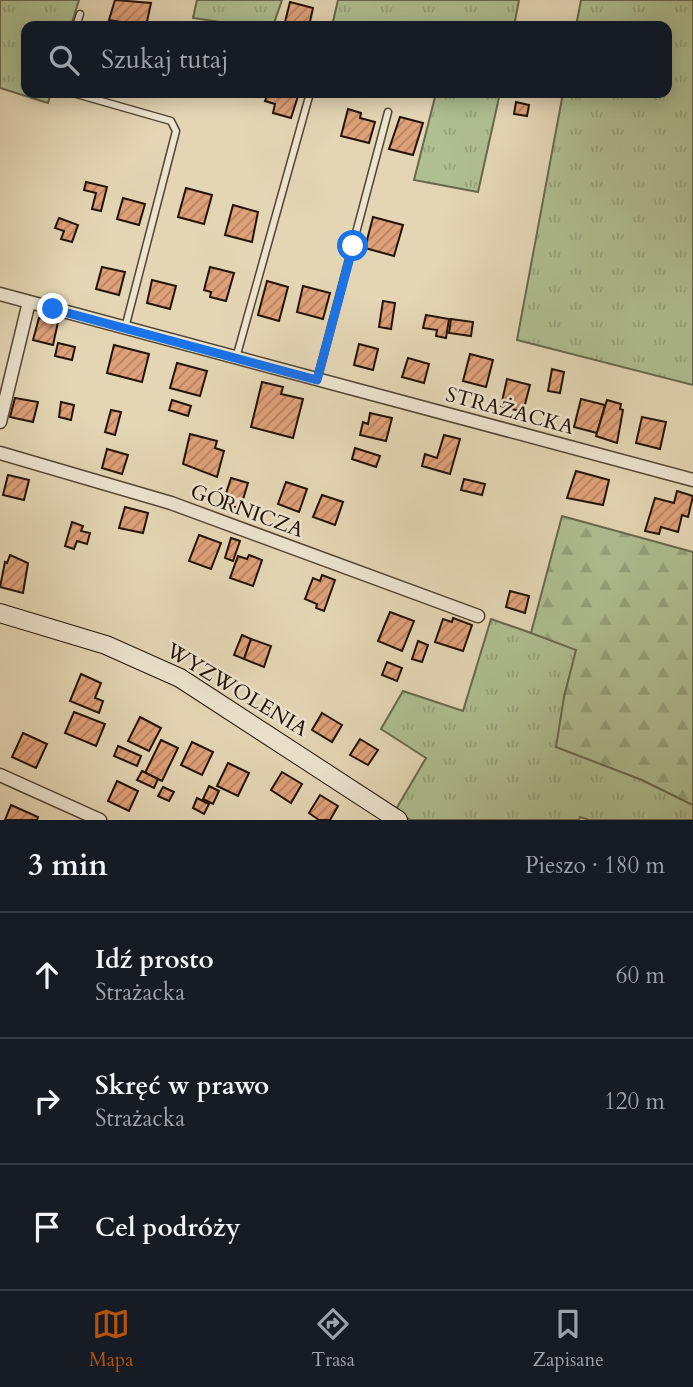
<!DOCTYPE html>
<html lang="pl">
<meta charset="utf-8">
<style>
:root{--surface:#171b24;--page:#20242c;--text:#f1f3f6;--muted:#9ea1a6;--line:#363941;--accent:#b45309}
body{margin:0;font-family:Cardo,serif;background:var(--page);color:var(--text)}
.stop{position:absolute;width:21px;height:21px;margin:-16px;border:5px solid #1a73e8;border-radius:50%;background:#fff}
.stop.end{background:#1a73e8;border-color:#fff;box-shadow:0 2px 7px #0008}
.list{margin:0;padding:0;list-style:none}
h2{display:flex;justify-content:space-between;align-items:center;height:91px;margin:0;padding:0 28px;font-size:30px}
h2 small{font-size:23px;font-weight:400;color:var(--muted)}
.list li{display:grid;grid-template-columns:46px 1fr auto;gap:21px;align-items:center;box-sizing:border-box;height:126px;padding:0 28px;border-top:2px solid var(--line)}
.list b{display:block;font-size:26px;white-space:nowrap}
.list p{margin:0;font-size:23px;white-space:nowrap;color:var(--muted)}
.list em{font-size:23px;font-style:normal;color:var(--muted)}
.icon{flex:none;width:38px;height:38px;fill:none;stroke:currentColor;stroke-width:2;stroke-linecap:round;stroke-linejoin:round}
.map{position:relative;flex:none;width:693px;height:820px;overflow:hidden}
.search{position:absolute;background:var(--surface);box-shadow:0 4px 18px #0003;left:21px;right:21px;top:21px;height:77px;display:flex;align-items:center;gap:18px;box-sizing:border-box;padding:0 24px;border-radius:14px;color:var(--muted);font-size:26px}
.sheet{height:469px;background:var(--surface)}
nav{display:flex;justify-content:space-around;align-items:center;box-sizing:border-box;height:98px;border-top:2px solid var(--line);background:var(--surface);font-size:19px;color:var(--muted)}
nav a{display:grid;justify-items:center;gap:4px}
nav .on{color:var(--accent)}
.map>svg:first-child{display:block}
.grass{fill:url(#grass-tufts);stroke:#68694c;stroke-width:2}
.forest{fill:url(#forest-firs);stroke:#68694c;stroke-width:2}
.building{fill:url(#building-hatch);stroke:#221307;stroke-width:2}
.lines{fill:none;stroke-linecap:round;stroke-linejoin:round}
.lane-casing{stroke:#524432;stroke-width:9}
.street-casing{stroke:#524432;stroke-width:15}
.secondary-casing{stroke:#221307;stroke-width:20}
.lane{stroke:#ede4cf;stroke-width:6}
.street{stroke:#ede4cf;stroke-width:12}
.secondary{stroke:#ede4cf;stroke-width:18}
.route{stroke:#1a73e8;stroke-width:9}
.labels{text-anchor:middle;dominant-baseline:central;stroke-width:5;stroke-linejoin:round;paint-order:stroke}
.street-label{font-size:21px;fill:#221307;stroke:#ede4cf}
</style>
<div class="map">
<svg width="693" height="820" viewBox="0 0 693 820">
<defs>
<pattern id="grass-tufts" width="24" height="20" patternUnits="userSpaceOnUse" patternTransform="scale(1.75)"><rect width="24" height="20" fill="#afbf92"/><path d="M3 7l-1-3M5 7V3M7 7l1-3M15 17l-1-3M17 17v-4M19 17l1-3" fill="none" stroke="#96a37c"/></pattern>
<pattern id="forest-firs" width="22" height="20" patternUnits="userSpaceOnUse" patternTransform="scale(1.75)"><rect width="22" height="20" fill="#afbf92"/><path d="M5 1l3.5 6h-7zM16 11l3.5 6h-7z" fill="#96a37c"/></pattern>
<pattern id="building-hatch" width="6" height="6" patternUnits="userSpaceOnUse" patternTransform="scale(1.75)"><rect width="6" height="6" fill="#dfa17a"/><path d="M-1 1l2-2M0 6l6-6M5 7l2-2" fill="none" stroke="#b48262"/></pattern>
</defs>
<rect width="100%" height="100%" fill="#e4d6b5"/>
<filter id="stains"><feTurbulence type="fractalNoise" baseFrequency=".00286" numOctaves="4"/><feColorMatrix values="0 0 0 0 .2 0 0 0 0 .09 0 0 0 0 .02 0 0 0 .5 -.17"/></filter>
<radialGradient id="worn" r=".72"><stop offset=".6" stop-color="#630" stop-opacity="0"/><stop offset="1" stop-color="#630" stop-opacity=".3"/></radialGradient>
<g class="grass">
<path d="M0,0H79L71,26H26V93H51L48,103L0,88Z"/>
<path d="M197,0H282L273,26H247L193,18Z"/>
<path d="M338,0H519L514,26H332Z"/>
<path d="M581,0H693V385L517,340L563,93H667V26H576Z"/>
<path d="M436,93H500L478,192L414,180Z"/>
<path d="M491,619L577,649L564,697L642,780L693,805V820H589L580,817L579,820H411L395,811L426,758L381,729L403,691L463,711Z"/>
</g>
<path class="forest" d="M562,516L693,552V805L642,780L556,747L564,697L576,650L531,633Z"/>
<g class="building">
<path d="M115,0L151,3L146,26L109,20Z"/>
<path d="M290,2L313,8L309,26H284Z"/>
<path d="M268,93H299L291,118L273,113L275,104L265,101Z"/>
<path d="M516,102L529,105L527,116L514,114Z"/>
<path d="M348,109L361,113L360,118L375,122L369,143L341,136Z"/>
<path d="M400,117L423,123L413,155L389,149Z"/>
<path d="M86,182L107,187L101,211L92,209L96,193L84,190Z"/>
<path d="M186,188L212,195L204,224L178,217Z"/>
<path d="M123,198L145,204L139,225L117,219Z"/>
<path d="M233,205L258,212L252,242L225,235Z"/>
<path d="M373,217L403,225L394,256L365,248Z"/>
<path d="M59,218L78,225L72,242L61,239L64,231L55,228Z"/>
<path d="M102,267L125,272L119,295L96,289Z"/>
<path d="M210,267L234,273L226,301L210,297L211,292L204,290Z"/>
<path d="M152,280L176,286L170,309L147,303Z"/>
<path d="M267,281L288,287L279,321L258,315Z"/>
<path d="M303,286L330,293L323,319L297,312Z"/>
<path d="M383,301L395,303L391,329L379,327Z"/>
<path d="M426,315L449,319L446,338L436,336L437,330L423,328Z"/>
<path d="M39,318L58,322L53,345L33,340Z"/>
<path d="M451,319L473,322L471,336L449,333Z"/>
<path d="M58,343L75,347L72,360L55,356Z"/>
<path d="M359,344L378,349L373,370L354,365Z"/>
<path d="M114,345L149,354L142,382L107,373Z"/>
<path d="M470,354L493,360L486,387L463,381Z"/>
<path d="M408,358L429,364L424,383L402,377Z"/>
<path d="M177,363L207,371L200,396L170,388Z"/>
<path d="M552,369L564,372L560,393L548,391Z"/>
<path d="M507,379L530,385L523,412L501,406Z"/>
<path d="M262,382L283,387L281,394L303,399L293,438L251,427Z"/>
<path d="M15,398L38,402L33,422L10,417Z"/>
<path d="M581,399L605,405L597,433L574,427Z"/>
<path d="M172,400L191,406L188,416L169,410Z"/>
<path d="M607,400L621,404L620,409L623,410L617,443L596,436Z"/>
<path d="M61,402L74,405L71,420L59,417Z"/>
<path d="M111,410L121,412L115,435L105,432Z"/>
<path d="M370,413L392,418L386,441L360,435L363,422L368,424Z"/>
<path d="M642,417L666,422L660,449L636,443Z"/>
<path d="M190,434L217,441L215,448L224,451L217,477L183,464Z"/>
<path d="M444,435L460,439L450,474L422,466L425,454L437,458Z"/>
<path d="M355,448L380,456L376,467L352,459Z"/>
<path d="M107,449L128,455L122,474L102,468Z"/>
<path d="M576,471L609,480L603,505L567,498Z"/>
<path d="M8,475L29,480L24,500L3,495Z"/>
<path d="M231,478L248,483L240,509L223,503Z"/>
<path d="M464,479L485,484L482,495L461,490Z"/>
<path d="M286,482L307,489L299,512L278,504Z"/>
<path d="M677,491L693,496L688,517L682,515L678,532L661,527L659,534L645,531L655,498L674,503Z"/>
<path d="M322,495L343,502L335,525L313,517Z"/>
<path d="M125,507L148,513L143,533L119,528Z"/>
<path d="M72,522L83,526L81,531L90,533L87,544L77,541L74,549L65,546Z"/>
<path d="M199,535L221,543L211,569L189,561Z"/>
<path d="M231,538L240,541L233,561L225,558Z"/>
<path d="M10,555L28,563L23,593L0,587L5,562L7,563Z"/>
<path d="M249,555L262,560L253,586L230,578L238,556L247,559Z"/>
<path d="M322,575L335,580L324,611L316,608L317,604L305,599L313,578L320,581Z"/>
<path d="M510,591L529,596L525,613L506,607Z"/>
<path d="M390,612L414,621L402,651L378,641Z"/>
<path d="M453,618L472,625L463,651L435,642L443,619L452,622Z"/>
<path d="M242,635L251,639L244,659L234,655Z"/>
<path d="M251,639L271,646L264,667L244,659Z"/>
<path d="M418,641L428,645L422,662L412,659Z"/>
<path d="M387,662L402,668L397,681L382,675Z"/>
<path d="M81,674L101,683L95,698L103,701L99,713L70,701Z"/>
<path d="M74,712L105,724L96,746L65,733Z"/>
<path d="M322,713L342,725L332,742L312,730Z"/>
<path d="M140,717L161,728L149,751L128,741Z"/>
<path d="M23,733L47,744L36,768L12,757Z"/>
<path d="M360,739L378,750L368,765L350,755Z"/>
<path d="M161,740L178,748L162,781L145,773Z"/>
<path d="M192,742L213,752L202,775L181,765Z"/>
<path d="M118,746L141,756L137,766L114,756Z"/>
<path d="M228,763L249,773L238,796L217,786Z"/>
<path d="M142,771L158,779L154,788L137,780Z"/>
<path d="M282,772L302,784L291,803L271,790Z"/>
<path d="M117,781L138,791L129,811L108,801Z"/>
<path d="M209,786L219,791L213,804L203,799Z"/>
<path d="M163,787L174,792L169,801L158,796Z"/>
<path d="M320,795L338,806L330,820H319L309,813Z"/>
<path d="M197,798L209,804L204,814L193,808Z"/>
<path d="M11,805L38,817L37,820H5Z"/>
</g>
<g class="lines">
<defs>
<g id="lane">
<path d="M76,26L80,14"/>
<path d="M73,93L171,121L176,131L125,328"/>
<path d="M236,358L310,93"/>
<path d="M317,380L388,112"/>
</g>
<g id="street">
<path d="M0,294L693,480"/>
<path d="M0,422L29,302"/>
<path d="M0,453L171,503L478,616"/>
<path d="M0,775L100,820"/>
</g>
<path id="secondary" d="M0,613L106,645L180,678L398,820"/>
</defs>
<use href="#lane" class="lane-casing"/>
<use href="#street" class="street-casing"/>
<use href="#secondary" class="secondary-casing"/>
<use href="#lane" class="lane"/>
<use href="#street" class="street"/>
<use href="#secondary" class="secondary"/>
</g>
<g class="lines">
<path class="route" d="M53,309L317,380L353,246"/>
</g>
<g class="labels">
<g class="street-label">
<text transform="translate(510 411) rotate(15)">STRAŻACKA</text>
<text transform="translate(247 511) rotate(20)">GÓRNICZA</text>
<text transform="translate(237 690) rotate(31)">WYZWOLENIA</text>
</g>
</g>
<rect width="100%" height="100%" filter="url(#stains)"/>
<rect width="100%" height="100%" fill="url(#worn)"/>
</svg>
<div class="stop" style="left:353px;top:246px"></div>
<div class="stop end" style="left:53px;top:309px"></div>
<div class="search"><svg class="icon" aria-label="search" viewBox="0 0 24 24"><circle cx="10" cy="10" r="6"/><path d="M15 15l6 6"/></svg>Szukaj tutaj</div>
</div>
<section class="sheet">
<h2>3 min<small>Pieszo · 180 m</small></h2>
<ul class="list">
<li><svg class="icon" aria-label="ahead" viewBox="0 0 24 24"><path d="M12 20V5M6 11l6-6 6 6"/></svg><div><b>Idź prosto</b><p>Strażacka</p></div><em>60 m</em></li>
<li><svg class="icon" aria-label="right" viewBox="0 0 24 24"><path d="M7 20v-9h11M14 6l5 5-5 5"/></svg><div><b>Skręć w prawo</b><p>Strażacka</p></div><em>120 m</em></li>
<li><svg class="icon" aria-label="arrive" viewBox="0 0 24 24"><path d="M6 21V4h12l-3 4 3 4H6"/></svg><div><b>Cel podróży</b></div></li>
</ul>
</section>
<nav>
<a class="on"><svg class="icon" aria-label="map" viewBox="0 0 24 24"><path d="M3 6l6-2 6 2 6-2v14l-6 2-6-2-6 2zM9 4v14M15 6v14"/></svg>Mapa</a>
<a><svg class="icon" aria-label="directions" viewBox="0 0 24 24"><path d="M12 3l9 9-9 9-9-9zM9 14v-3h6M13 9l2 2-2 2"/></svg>Trasa</a>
<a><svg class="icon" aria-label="saved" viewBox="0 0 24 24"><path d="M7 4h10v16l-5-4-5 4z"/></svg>Zapisane</a>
</nav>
